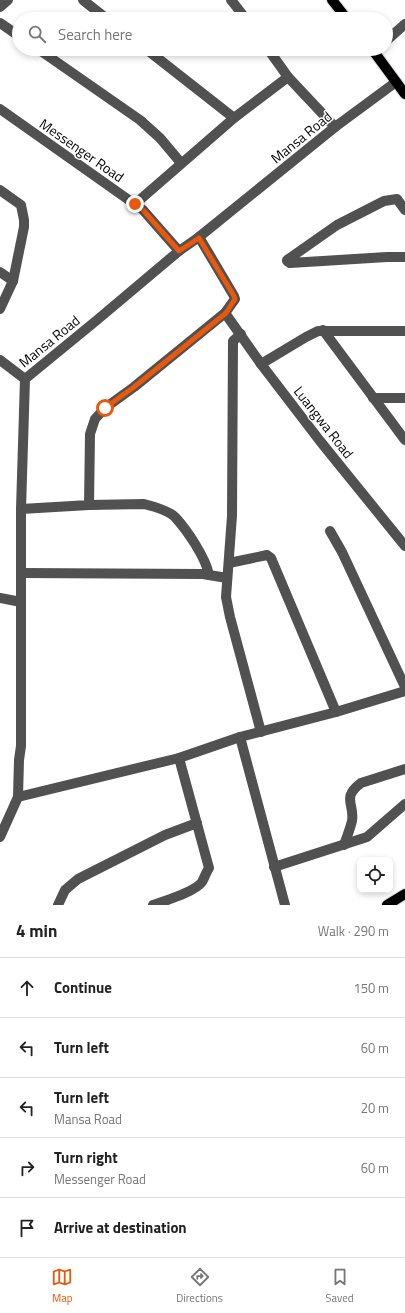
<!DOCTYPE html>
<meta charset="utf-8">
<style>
:root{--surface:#fff;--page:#f2f2f2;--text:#222;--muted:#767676;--line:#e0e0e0;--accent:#ea580c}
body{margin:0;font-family:"Titillium Web",sans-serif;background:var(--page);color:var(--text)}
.controls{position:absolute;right:12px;bottom:12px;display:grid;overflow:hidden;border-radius:8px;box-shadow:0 2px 6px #0003}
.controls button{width:36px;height:36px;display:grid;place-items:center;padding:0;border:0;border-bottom:1px solid var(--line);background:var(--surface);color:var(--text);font:20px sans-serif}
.stop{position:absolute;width:12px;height:12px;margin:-9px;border:3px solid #ea580c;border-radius:50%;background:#fff}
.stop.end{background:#ea580c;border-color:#fff;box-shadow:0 1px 4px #0008}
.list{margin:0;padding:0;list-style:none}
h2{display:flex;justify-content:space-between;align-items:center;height:52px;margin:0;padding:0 16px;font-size:17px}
h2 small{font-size:13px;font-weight:400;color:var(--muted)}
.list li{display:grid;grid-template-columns:26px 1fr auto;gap:12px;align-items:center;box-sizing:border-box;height:60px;padding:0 16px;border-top:1px solid var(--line)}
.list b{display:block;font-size:15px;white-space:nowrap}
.list p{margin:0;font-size:13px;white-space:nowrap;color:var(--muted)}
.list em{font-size:13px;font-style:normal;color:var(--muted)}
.icon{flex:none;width:22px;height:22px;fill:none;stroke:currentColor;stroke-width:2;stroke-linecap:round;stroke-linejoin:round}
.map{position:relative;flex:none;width:405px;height:905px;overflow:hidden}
.search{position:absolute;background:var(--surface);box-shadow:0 2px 6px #0003;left:12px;right:12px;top:12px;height:44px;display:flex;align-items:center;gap:10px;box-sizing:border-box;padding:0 14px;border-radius:22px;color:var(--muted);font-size:15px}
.sheet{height:352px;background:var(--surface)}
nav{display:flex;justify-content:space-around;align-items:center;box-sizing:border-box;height:56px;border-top:1px solid var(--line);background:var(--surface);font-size:11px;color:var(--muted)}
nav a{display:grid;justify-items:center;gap:2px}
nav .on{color:var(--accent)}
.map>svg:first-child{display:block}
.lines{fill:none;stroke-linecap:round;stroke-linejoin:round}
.major-casing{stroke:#dbdbdb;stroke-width:12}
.minor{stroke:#515151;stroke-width:10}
.major{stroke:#000;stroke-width:10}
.route{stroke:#ea580c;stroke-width:5}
.labels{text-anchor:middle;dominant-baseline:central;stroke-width:3;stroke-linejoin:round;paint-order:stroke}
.street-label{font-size:14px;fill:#000;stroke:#fff}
</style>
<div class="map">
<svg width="405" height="905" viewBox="0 0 405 905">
<rect width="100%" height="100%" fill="#fff"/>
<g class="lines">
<defs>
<g id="major">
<path d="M332,0L347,19"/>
<path d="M372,49L405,94"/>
<path d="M387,905L405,894"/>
</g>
</defs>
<use href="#major" class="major-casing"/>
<g class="minor">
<path d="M83,0L107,19"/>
<path d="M231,0L246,19"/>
<path d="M0,7L8,0"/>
<path d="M0,23L19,36"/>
<path d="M386,41L405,24"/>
<path d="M38,49L140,120L160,138L181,163"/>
<path d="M146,49L234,118"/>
<path d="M268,49L288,77L335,127"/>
<path d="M0,109L143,210L179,251"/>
<path d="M0,190L21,205L24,220V227L13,281"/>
<path d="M135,204L234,118L288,77"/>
<path d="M405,210L397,199L384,201L337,225L287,260V261L290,263L387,257H405"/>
<path d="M0,272L13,281L0,309"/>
<path d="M225,313L261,364L320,441L405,546"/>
<path d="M323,330L405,440"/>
<path d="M241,334L233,341L232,516L226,597L230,617L261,732"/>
<path d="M0,360L25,379"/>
<path d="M261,364L306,337L318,331H405"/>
<path d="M373,398H405"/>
<path d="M89,505L144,504C152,506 169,511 175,517C187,530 206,558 209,575"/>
<path d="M21,509L89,505L90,434L95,419L105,408L134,387L225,313L235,299L234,296L199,237"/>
<path d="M330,531L342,552L405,687"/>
<path d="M229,563L267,555L271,558L336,712"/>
<path d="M21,573L203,574L227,578"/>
<path d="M0,598L21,602"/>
<path d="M240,737L285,905"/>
<path d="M18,797L179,758L240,737L336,712L405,691"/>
<path d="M0,837L18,797L19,760L21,746V509L25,379L97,320L179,251L199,237L335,127L396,82"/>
<path d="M344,845C347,837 350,829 352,821C355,804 341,798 361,783L405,769"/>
<path d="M274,867L367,837L405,804"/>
<path d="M58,905L65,890L78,879L165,835L197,823"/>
<path d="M153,905C164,901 195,892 202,882C205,877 206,872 209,868L179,758"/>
</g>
<use href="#major" class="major"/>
</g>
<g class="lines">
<path class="route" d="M105,408L134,387L226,313L235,299L234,296L199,238L179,251L143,210L135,204"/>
</g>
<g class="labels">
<g class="street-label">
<text transform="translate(301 137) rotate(-39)">Mansa Road</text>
<text transform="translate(82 150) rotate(35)">Messenger Road</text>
<text transform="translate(49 341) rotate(-39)">Mansa Road</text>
<text transform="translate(324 422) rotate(52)">Luangwa Road</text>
</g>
</g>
</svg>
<div class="controls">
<button><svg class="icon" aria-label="locate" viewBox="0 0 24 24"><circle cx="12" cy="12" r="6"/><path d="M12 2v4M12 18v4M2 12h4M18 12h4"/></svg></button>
</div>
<div class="stop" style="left:105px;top:408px"></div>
<div class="stop end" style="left:135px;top:204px"></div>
<div class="search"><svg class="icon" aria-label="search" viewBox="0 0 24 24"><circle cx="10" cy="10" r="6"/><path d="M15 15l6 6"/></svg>Search here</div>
</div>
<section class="sheet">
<h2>4 min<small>Walk · 290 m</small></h2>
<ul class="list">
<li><svg class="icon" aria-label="ahead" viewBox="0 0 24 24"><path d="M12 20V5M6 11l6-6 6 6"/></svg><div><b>Continue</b></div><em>150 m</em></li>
<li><svg class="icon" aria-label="left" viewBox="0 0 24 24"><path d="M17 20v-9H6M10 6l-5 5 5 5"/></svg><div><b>Turn left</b></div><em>60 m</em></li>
<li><svg class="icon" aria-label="left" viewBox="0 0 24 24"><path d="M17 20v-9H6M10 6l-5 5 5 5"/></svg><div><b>Turn left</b><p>Mansa Road</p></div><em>20 m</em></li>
<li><svg class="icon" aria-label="right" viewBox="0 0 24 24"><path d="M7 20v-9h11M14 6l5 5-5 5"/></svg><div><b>Turn right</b><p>Messenger Road</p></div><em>60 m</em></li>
<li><svg class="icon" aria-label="arrive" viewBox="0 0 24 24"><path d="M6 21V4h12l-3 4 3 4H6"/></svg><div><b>Arrive at destination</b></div></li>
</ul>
</section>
<nav>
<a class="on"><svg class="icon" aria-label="map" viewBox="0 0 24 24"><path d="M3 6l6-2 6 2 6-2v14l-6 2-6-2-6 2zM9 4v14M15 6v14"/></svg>Map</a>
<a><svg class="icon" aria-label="directions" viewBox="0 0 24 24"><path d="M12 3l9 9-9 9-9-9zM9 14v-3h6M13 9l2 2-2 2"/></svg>Directions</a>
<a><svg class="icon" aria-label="saved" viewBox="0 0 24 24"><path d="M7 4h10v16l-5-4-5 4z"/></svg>Saved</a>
</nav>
